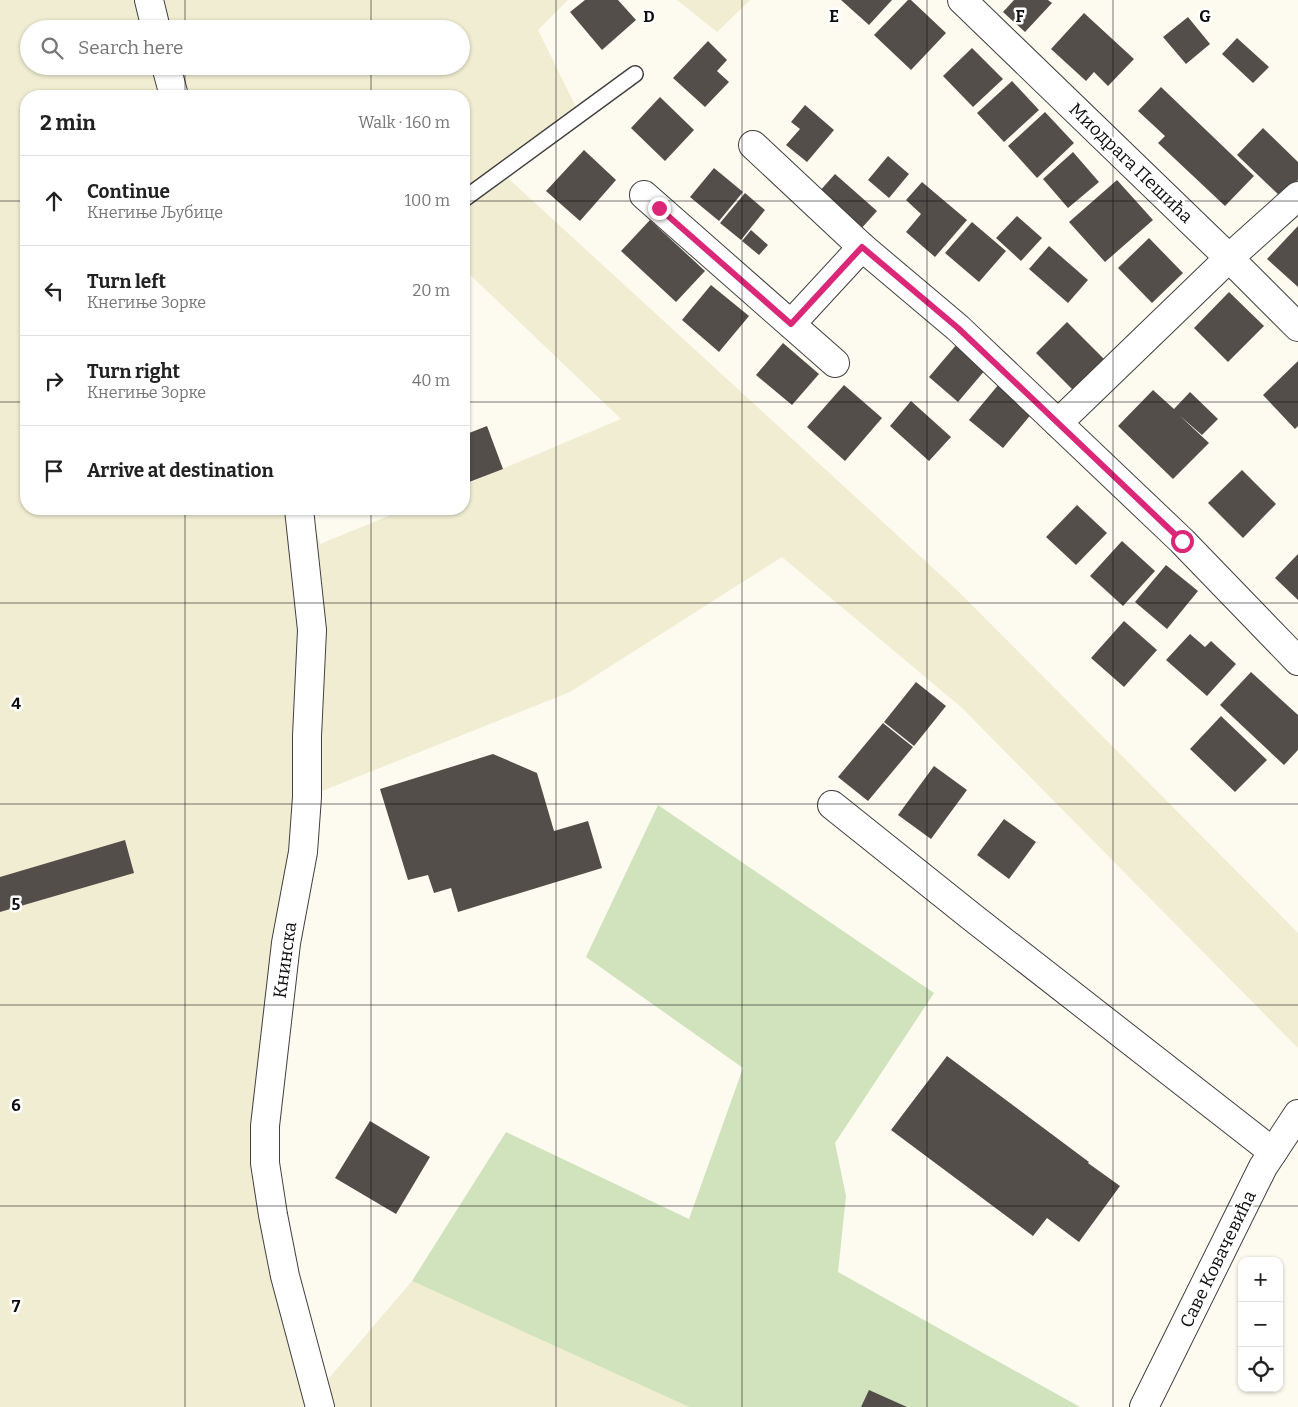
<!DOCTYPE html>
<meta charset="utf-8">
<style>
:root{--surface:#fff;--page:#f2f2f2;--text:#222;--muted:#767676;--line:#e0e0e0}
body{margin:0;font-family:Bitter,serif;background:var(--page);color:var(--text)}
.controls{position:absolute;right:15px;bottom:15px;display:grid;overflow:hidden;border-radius:10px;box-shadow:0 1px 4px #0004}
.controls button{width:45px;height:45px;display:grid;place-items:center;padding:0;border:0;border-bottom:1px solid var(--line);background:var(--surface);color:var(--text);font:25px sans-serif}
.stop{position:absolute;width:15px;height:15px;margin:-11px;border:4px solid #db2777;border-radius:50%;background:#fff}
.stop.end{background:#db2777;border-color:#fff;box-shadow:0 1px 5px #0008}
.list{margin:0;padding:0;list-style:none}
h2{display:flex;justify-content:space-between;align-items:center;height:65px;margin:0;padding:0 20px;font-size:21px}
h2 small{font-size:16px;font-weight:400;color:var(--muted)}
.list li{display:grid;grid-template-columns:32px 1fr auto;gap:15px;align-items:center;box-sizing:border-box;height:90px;padding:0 20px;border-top:1px solid var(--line)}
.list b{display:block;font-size:19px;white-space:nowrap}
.list p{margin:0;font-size:16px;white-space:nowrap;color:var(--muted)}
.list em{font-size:16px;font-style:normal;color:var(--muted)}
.icon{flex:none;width:28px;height:28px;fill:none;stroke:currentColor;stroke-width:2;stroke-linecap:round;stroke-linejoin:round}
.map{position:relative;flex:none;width:1298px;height:1407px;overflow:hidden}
.search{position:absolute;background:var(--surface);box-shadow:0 1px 4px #0004;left:20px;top:20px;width:450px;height:55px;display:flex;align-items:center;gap:12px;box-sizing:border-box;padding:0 18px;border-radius:28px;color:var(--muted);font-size:19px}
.panel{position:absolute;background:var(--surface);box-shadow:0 1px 4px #0004;left:20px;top:90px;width:450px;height:425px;border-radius:20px}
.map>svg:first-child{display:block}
.farmland{fill:#f0edd2;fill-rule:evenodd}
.green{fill:#d1e3bd}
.building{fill:#544e4b}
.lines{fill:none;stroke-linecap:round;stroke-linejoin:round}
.service-casing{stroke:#404040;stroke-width:18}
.minor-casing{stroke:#404040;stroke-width:30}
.tertiary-casing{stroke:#404040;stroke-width:30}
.service{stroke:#fff;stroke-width:15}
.minor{stroke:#fff;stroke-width:28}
.tertiary{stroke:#fff;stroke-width:28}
.route{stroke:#db2777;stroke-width:6}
.grid{fill:none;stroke:#0d0d0d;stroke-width:1;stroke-opacity:0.55}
.labels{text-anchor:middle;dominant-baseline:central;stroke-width:5;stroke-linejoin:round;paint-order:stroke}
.street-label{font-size:18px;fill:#0d0d0d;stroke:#fff}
.grid-label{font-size:16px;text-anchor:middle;font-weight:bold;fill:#0d0d0d;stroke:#fff;stroke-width:5;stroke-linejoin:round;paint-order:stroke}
</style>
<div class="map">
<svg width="1298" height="1407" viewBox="0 0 1298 1407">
<rect width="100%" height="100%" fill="#fdfaef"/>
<g class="farmland">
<path d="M0,0H568L538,30L577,109L498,169L958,591L1298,933V1048L961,707L782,557L570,692L307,797L265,1163L317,1392L412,1281L689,1407H0ZM29,29H461V66H29ZM26,96H464V269L621,419L464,485V509H406L320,544L310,509H26Z"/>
<path d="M677,0H750L717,32Z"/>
</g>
<path class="green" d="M658,805L934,993L835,1143L846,1196L838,1272L1080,1407H689L412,1281L506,1132L689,1219L743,1068L586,957Z"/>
<g class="building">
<path d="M585,0H618L636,20L602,50L570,12Z"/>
<path d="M841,0H892L869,25Z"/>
<path d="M908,0H911L946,33L911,70L874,35Z"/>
<path d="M1014,0H1048L1052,3L1025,32L1003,12Z"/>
<path d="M1084,13L1134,59L1108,86L1094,72L1086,81L1051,49Z"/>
<path d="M1188,17L1210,44L1186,64L1163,37Z"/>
<path d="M1237,38L1269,67L1253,83L1222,54Z"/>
<path d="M708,41L727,60L717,71L729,82L705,107L673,78Z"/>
<path d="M972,48L1003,79L973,107L943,76Z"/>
<path d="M1012,81L1039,110L1004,142L977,113Z"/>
<path d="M1161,87L1254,176L1225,206L1158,143L1165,136L1138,111Z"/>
<path d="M660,97L694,130L665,161L631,128Z"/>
<path d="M805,105L834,130L807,162L786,145L800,129L791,122Z"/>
<path d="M1045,112L1074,143L1037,178L1008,146Z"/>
<path d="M1263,128L1298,162V180L1281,197L1237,155Z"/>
<path d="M584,150L616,180L580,221L546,191Z"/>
<path d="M1073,152L1099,182L1068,208L1043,179Z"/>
<path d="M888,156L909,174L889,198L868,180Z"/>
<path d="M714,168L743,192L719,221L690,197Z"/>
<path d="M835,174L877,211L860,230L818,193Z"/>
<path d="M1117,180L1153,220L1105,262L1069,222Z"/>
<path d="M922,182L967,220L935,257L906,232L921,214L906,200Z"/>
<path d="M745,193L765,210L741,240L720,223Z"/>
<path d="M1017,216L1042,238L1021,261L996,238Z"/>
<path d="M650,220L705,271L676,302L621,251Z"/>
<path d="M972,222L1006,251L979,282L945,253Z"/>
<path d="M1298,226V287L1267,259Z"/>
<path d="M751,230L768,245L759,255L742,241Z"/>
<path d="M1149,238L1183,273L1152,303L1118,268Z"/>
<path d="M1049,246L1088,280L1068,303L1029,269Z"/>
<path d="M711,285L749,316L719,352L682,320Z"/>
<path d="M1229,292L1264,326L1228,362L1194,328Z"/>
<path d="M1067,322L1106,361L1075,392L1036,353Z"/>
<path d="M783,343L819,374L792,405L756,375Z"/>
<path d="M957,344L986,369L958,402L929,377Z"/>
<path d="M1298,361V426L1295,429L1263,395Z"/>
<path d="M999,384L1033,412L1003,448L969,420Z"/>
<path d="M844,385L882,418L845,461L807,427Z"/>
<path d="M1153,390L1174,409L1190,392L1218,419L1202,435L1179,415L1209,443L1173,479L1118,426Z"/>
<path d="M911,401L951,437L929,461L890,426Z"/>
<path d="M487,426L503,469L464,484V435Z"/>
<path d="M1242,470L1276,504L1243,538L1208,503Z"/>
<path d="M1077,505L1107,533L1076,565L1046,537Z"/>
<path d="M1122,541L1155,571L1123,606L1090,576Z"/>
<path d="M1298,554V600L1275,578Z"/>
<path d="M1166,565L1198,591L1167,629L1135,602Z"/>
<path d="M1124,621L1157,650L1124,687L1091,658Z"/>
<path d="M1190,634L1205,647L1211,641L1236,664L1207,696L1166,660Z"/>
<path d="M1251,672L1298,715V750L1284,765L1220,705Z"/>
<path d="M916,682L946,706L914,746L884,722Z"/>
<path d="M1221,716L1267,760L1235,792L1190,749Z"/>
<path d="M883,723L913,747L868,801L838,777Z"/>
<path d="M493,754L537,773L554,831L588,821L602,868L458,912L451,888L434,893L428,875L408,880L380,789Z"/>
<path d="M934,766L967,790L931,839L898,815Z"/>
<path d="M1004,819L1036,842L1009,879L977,855Z"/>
<path d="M125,840L134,873L0,912V877Z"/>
<path d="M947,1056L1089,1162L1088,1163L1120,1186L1079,1242L1047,1218L1033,1236L891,1130Z"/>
<path d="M370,1121L430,1157L396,1214L335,1178Z"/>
<path d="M869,1390L907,1407H861Z"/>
</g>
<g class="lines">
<defs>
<path id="service" d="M464,199L635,74"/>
<g id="minor">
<path d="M149,0L156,29"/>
<path d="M962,0L1229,258L1298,327"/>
<path d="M166,66L174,96"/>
<path d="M753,145L862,247L958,328L1182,541L1298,661"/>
<path d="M644,195L835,363"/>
<path d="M791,324L862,247"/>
<path d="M1058,423L1229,258L1298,196"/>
<path d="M299,509L312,630L307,736V797L303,852L286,943L265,1126V1163L273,1215L285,1276L320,1407"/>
<path d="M832,805L972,917L1273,1152"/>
</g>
<path id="tertiary" d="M1144,1407L1263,1167L1298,1114"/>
</defs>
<use href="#service" class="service-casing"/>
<use href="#minor" class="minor-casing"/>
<use href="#tertiary" class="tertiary-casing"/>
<use href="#service" class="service"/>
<use href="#minor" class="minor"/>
<use href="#tertiary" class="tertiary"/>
</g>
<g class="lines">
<path class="route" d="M659,208L791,324L862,247L958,328L1182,541"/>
</g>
<path class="grid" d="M185,0V29M371,0V29M556,0V1407M742,0V1407M927,0V1407M1113,0V1407M185,66V96M371,66V96M0,201H26M464,201H1298M0,402H26M464,402H1298M185,509V1407M371,509V1407M0,603H1298M0,804H1298M0,1005H1298M0,1206H1298"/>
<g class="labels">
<g class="street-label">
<text transform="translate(1131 163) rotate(44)">Миодрага Пешића</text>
<text transform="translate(285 960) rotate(-82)">Книнска</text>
<text transform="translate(1218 1259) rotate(-64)">Саве Ковачевића</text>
</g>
</g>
<g class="grid-label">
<text x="649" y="22">D</text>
<text x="834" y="22">E</text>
<text x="1020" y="22">F</text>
<text x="1205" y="22">G</text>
<text x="16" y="709">4</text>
<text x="16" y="910">5</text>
<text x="16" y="1111">6</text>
<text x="16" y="1312">7</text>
</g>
</svg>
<div class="controls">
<button>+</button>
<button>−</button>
<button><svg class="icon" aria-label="locate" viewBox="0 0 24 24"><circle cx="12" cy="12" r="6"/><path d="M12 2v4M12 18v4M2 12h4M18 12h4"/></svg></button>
</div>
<div class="stop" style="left:1182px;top:541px"></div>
<div class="stop end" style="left:659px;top:208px"></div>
<div class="search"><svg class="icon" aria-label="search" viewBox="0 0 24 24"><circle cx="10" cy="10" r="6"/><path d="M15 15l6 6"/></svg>Search here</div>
<section class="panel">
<h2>2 min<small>Walk · 160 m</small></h2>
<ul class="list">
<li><svg class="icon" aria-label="ahead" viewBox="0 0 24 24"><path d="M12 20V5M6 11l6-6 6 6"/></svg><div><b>Continue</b><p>Кнегиње Љубице</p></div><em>100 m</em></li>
<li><svg class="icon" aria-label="left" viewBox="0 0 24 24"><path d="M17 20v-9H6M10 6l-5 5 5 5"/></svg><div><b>Turn left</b><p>Кнегиње Зорке</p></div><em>20 m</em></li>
<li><svg class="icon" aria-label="right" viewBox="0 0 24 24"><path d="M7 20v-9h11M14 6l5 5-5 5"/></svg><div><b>Turn right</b><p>Кнегиње Зорке</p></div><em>40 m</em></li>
<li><svg class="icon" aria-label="arrive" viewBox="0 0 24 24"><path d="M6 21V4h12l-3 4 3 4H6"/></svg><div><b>Arrive at destination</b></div></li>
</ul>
</section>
</div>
